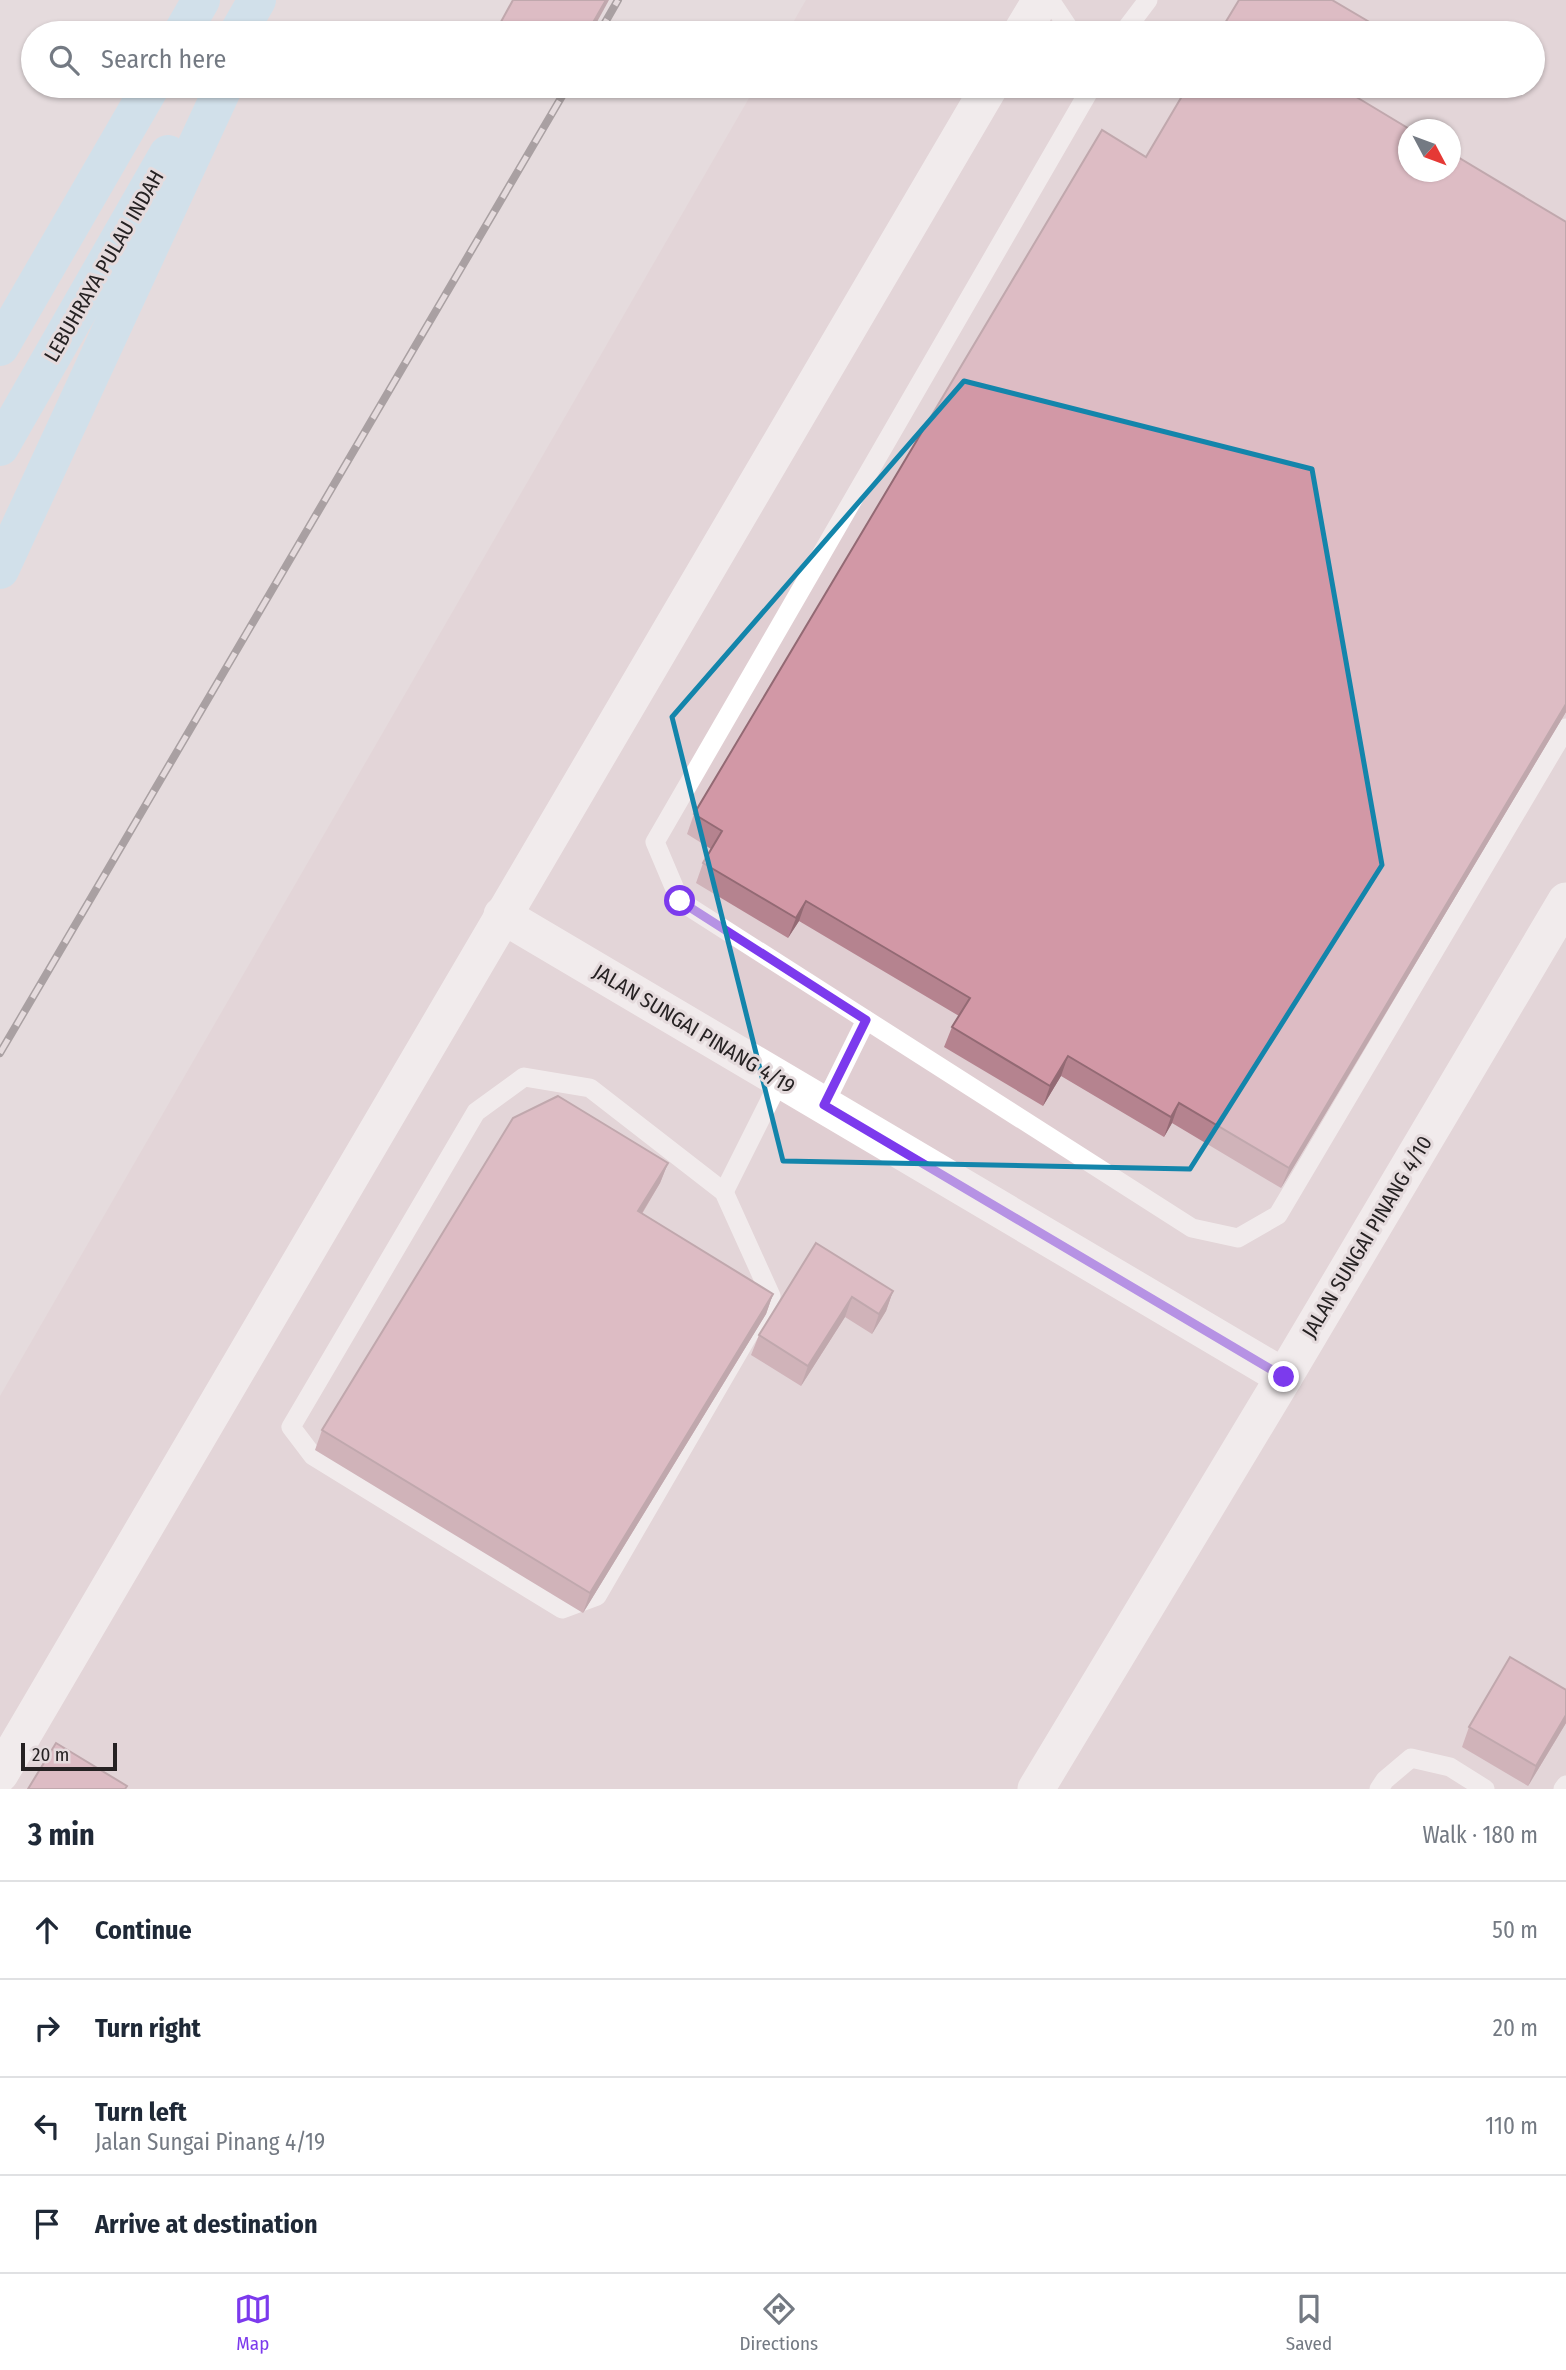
<!DOCTYPE html>
<meta charset="utf-8">
<style>
:root{--surface:#fff;--page:#f6f6f7;--text:#1f2937;--muted:#747a83;--line:#e0e1e3;--accent:#7c3aed}
body{margin:0;font-family:"Fira Sans Condensed",sans-serif;background:var(--page);color:var(--text)}
.compass{position:absolute;left:1398px;top:119px;width:63px;height:63px;border-radius:50%;background:var(--surface);box-shadow:0 2px 5px #0004;rotate:131deg}
.scale{position:absolute;left:21px;bottom:18px;width:96px;box-sizing:border-box;padding-left:7px;border:4px solid #262223;border-top:0;font-size:19px;line-height:24px;white-space:nowrap;color:#262223;-webkit-text-stroke:5px #e5dbdd;paint-order:stroke}
.stop{position:absolute;width:21px;height:21px;margin:-16px;border:5px solid #7c3aed;border-radius:50%;background:#fff}
.stop.end{background:#7c3aed;border-color:#fff;box-shadow:0 2px 7px #0008}
.list{margin:0;padding:0;list-style:none}
h2{display:flex;justify-content:space-between;align-items:center;height:91px;margin:0;padding:0 28px;font-size:30px}
h2 small{font-size:23px;font-weight:400;color:var(--muted)}
.list li{display:grid;grid-template-columns:46px 1fr auto;gap:21px;align-items:center;box-sizing:border-box;height:98px;padding:0 28px;border-top:2px solid var(--line)}
.list b{display:block;font-size:26px;white-space:nowrap}
.list p{margin:0;font-size:23px;white-space:nowrap;color:var(--muted)}
.list em{font-size:23px;font-style:normal;color:var(--muted)}
.icon{flex:none;width:38px;height:38px;fill:none;stroke:currentColor;stroke-width:2;stroke-linecap:round;stroke-linejoin:round}
.map{position:relative;flex:none;width:1566px;height:1789px;overflow:hidden}
.search{position:absolute;background:var(--surface);box-shadow:0 2px 5px #0004;left:21px;right:21px;top:21px;height:77px;display:flex;align-items:center;gap:18px;box-sizing:border-box;padding:0 24px;border-radius:38px;color:var(--muted);font-size:26px}
.sheet{height:483px;background:var(--surface)}
nav{display:flex;justify-content:space-around;align-items:center;box-sizing:border-box;height:98px;border-top:2px solid var(--line);background:var(--surface);font-size:19px;color:var(--muted)}
nav a{display:grid;justify-items:center;gap:4px}
nav .on{color:var(--accent)}
.map>svg:first-child{display:block}
.built{fill:#e0ced2;fill-rule:evenodd}
.lines{fill:none;stroke-linecap:round;stroke-linejoin:round}
.service{stroke:#fff;stroke-width:19}
.minor{stroke:#fff;stroke-width:37}
.primary{stroke:#b9e7fb;stroke-width:38}
.rail-casing{stroke:#605a5c;stroke-width:8}
.rail{stroke:#e5dbdd;stroke-width:5;stroke-dasharray:16;stroke-linecap:butt}
.wall{fill:#b5838f}
.shaded-wall{fill:#936a74}
.building{fill:#d298a6;stroke:#936a74;stroke-width:2}
.route{stroke:#7c3aed;stroke-width:9}
.marked{fill:none;stroke:#1385ab;stroke-width:5;stroke-linejoin:round}
.labels{text-anchor:middle;dominant-baseline:central;stroke-width:6;stroke-linejoin:round;paint-order:stroke}
.street-label{font-size:21px;fill:#262223;stroke:#e5dbdd}
</style>
<div class="map">
<svg width="1566" height="1789" viewBox="0 0 1566 1789">
<rect width="100%" height="100%" fill="#e5dbdd"/>
<path class="built" d="M806,0H1566V1789H0V1396L756,86H1533V33H787ZM1408,130H1450V172H1408Z"/>
<g class="lines">
<g class="service">
<path d="M1050,0L1072,33"/>
<path d="M1123,33L1148,0"/>
<path d="M1092,86L655,842L680,901L1192,1228L1238,1238L1278,1215L1566,728"/>
<path d="M524,1077L590,1088L724,1192L771,1296L597,1596L562,1609L313,1456L291,1427L476,1112Z"/>
<path d="M824,1105L866,1020"/>
<path d="M724,1192L780,1080"/>
<path d="M1379,1789L1385,1780L1411,1758L1450,1767L1485,1789"/>
<path d="M1563,1789L1566,1785"/>
</g>
<g class="minor">
<path d="M1021,33L1041,0"/>
<path d="M502,915L1284,1377"/>
<path d="M0,1774L990,86"/>
<path d="M1036,1789L1284,1377L1566,901"/>
</g>
<g class="primary">
<path d="M182,33L201,0"/>
<path d="M238,33L257,0"/>
<path d="M0,347L151,86"/>
<path d="M0,447L168,154"/>
<path d="M0,570L224,86"/>
</g>
<defs>
<g id="rail">
<path d="M599,33L618,0"/>
<path d="M0,1053L568,86"/>
</g>
</defs>
<use href="#rail" class="rail-casing"/>
<use href="#rail" class="rail"/>
</g>
<g class="wall">
<path d="M1356,97L1566,222V712L1281,1188L1172,1123L1164,1137L1061,1076L1043,1106L944,1047L952,1027L959,1016L799,921L788,938L696,883L703,863L711,849L687,834L694,814L1146,157Z"/>
<path d="M668,1163L660,1183L642,1214L773,1294L766,1314L583,1613L315,1450L322,1430Z"/>
<path d="M816,1243L893,1291L886,1311L872,1334L845,1317L801,1386L751,1355L759,1335Z"/>
<path d="M1566,1690V1723L1528,1786L1462,1747L1469,1727Z"/>
</g>
<g class="shaded-wall">
<path d="M606,0H609L591,33H587Z"/>
<path d="M1358,86H1363L1345,115L1353,95Z"/>
<path d="M1566,704V712L1281,1188L1289,1168Z"/>
<path d="M806,901L799,921L788,938L796,918Z"/>
<path d="M1068,1056L1061,1076L1043,1106L1050,1086Z"/>
<path d="M1179,1103L1172,1123L1164,1137L1171,1117Z"/>
<path d="M668,1163L660,1183L631,1231L638,1211Z"/>
<path d="M893,1291L886,1311L872,1334L879,1314Z"/>
<path d="M773,1294L766,1314L583,1613L590,1593Z"/>
<path d="M852,1297L845,1317L801,1386L808,1366Z"/>
<path d="M1566,1715V1723L1528,1786L1536,1766Z"/>
</g>
<g class="building">
<path d="M513,0H606L587,33H504L497,29Z"/>
<path d="M1239,0H1332L1388,33H1219Z"/>
<path d="M1188,86H1358L1353,95L1411,130H1409V172H1451V153L1566,222V704L1289,1168L1179,1103L1171,1117L1068,1056L1050,1086L952,1027L970,998L806,901L796,918L703,863L722,831L694,814L1102,130L1146,157Z"/>
<path d="M558,1096L668,1163L638,1211L773,1294L590,1593L322,1430L513,1118Z"/>
<path d="M816,1243L893,1291L879,1314L852,1297L808,1366L759,1335Z"/>
<path d="M1510,1657L1566,1690V1715L1536,1766L1469,1727Z"/>
<path d="M56,1743L127,1786L125,1789H28Z"/>
</g>
<g class="lines">
<path class="route" d="M680,901L866,1020L824,1105L1284,1377"/>
</g>
<path d="M0 0H1566V1789H0ZM964,381L1312,469L1382,865L1190,1169L783,1161L672,717Z" fill="#e5dbdd" fill-opacity=".55" fill-rule="evenodd"/>
<path class="marked" d="M964,381L1312,469L1382,865L1190,1169L783,1161L672,717Z"/>
<g class="labels">
<g class="street-label">
<text transform="translate(104 266) rotate(-60)">LEBUHRAYA PULAU INDAH</text>
<text transform="translate(694 1029) rotate(31)">JALAN SUNGAI PINANG 4/19</text>
<text transform="translate(1367 1237) rotate(-59)">JALAN SUNGAI PINANG 4/10</text>
</g>
</g>
</svg>
<svg class="compass" viewBox="-18 -18 36 36"><path d="M0-13l5 13h-10z" fill="#e53935"/><path d="M0 13l5-13h-10z" fill="#747a83"/></svg>
<div class="scale">20 m</div>
<div class="stop" style="left:680px;top:901px"></div>
<div class="stop end" style="left:1284px;top:1377px"></div>
<div class="search"><svg class="icon" aria-label="search" viewBox="0 0 24 24"><circle cx="10" cy="10" r="6"/><path d="M15 15l6 6"/></svg>Search here</div>
</div>
<section class="sheet">
<h2>3 min<small>Walk · 180 m</small></h2>
<ul class="list">
<li><svg class="icon" aria-label="ahead" viewBox="0 0 24 24"><path d="M12 20V5M6 11l6-6 6 6"/></svg><div><b>Continue</b></div><em>50 m</em></li>
<li><svg class="icon" aria-label="right" viewBox="0 0 24 24"><path d="M7 20v-9h11M14 6l5 5-5 5"/></svg><div><b>Turn right</b></div><em>20 m</em></li>
<li><svg class="icon" aria-label="left" viewBox="0 0 24 24"><path d="M17 20v-9H6M10 6l-5 5 5 5"/></svg><div><b>Turn left</b><p>Jalan Sungai Pinang 4/19</p></div><em>110 m</em></li>
<li><svg class="icon" aria-label="arrive" viewBox="0 0 24 24"><path d="M6 21V4h12l-3 4 3 4H6"/></svg><div><b>Arrive at destination</b></div></li>
</ul>
</section>
<nav>
<a class="on"><svg class="icon" aria-label="map" viewBox="0 0 24 24"><path d="M3 6l6-2 6 2 6-2v14l-6 2-6-2-6 2zM9 4v14M15 6v14"/></svg>Map</a>
<a><svg class="icon" aria-label="directions" viewBox="0 0 24 24"><path d="M12 3l9 9-9 9-9-9zM9 14v-3h6M13 9l2 2-2 2"/></svg>Directions</a>
<a><svg class="icon" aria-label="saved" viewBox="0 0 24 24"><path d="M7 4h10v16l-5-4-5 4z"/></svg>Saved</a>
</nav>
